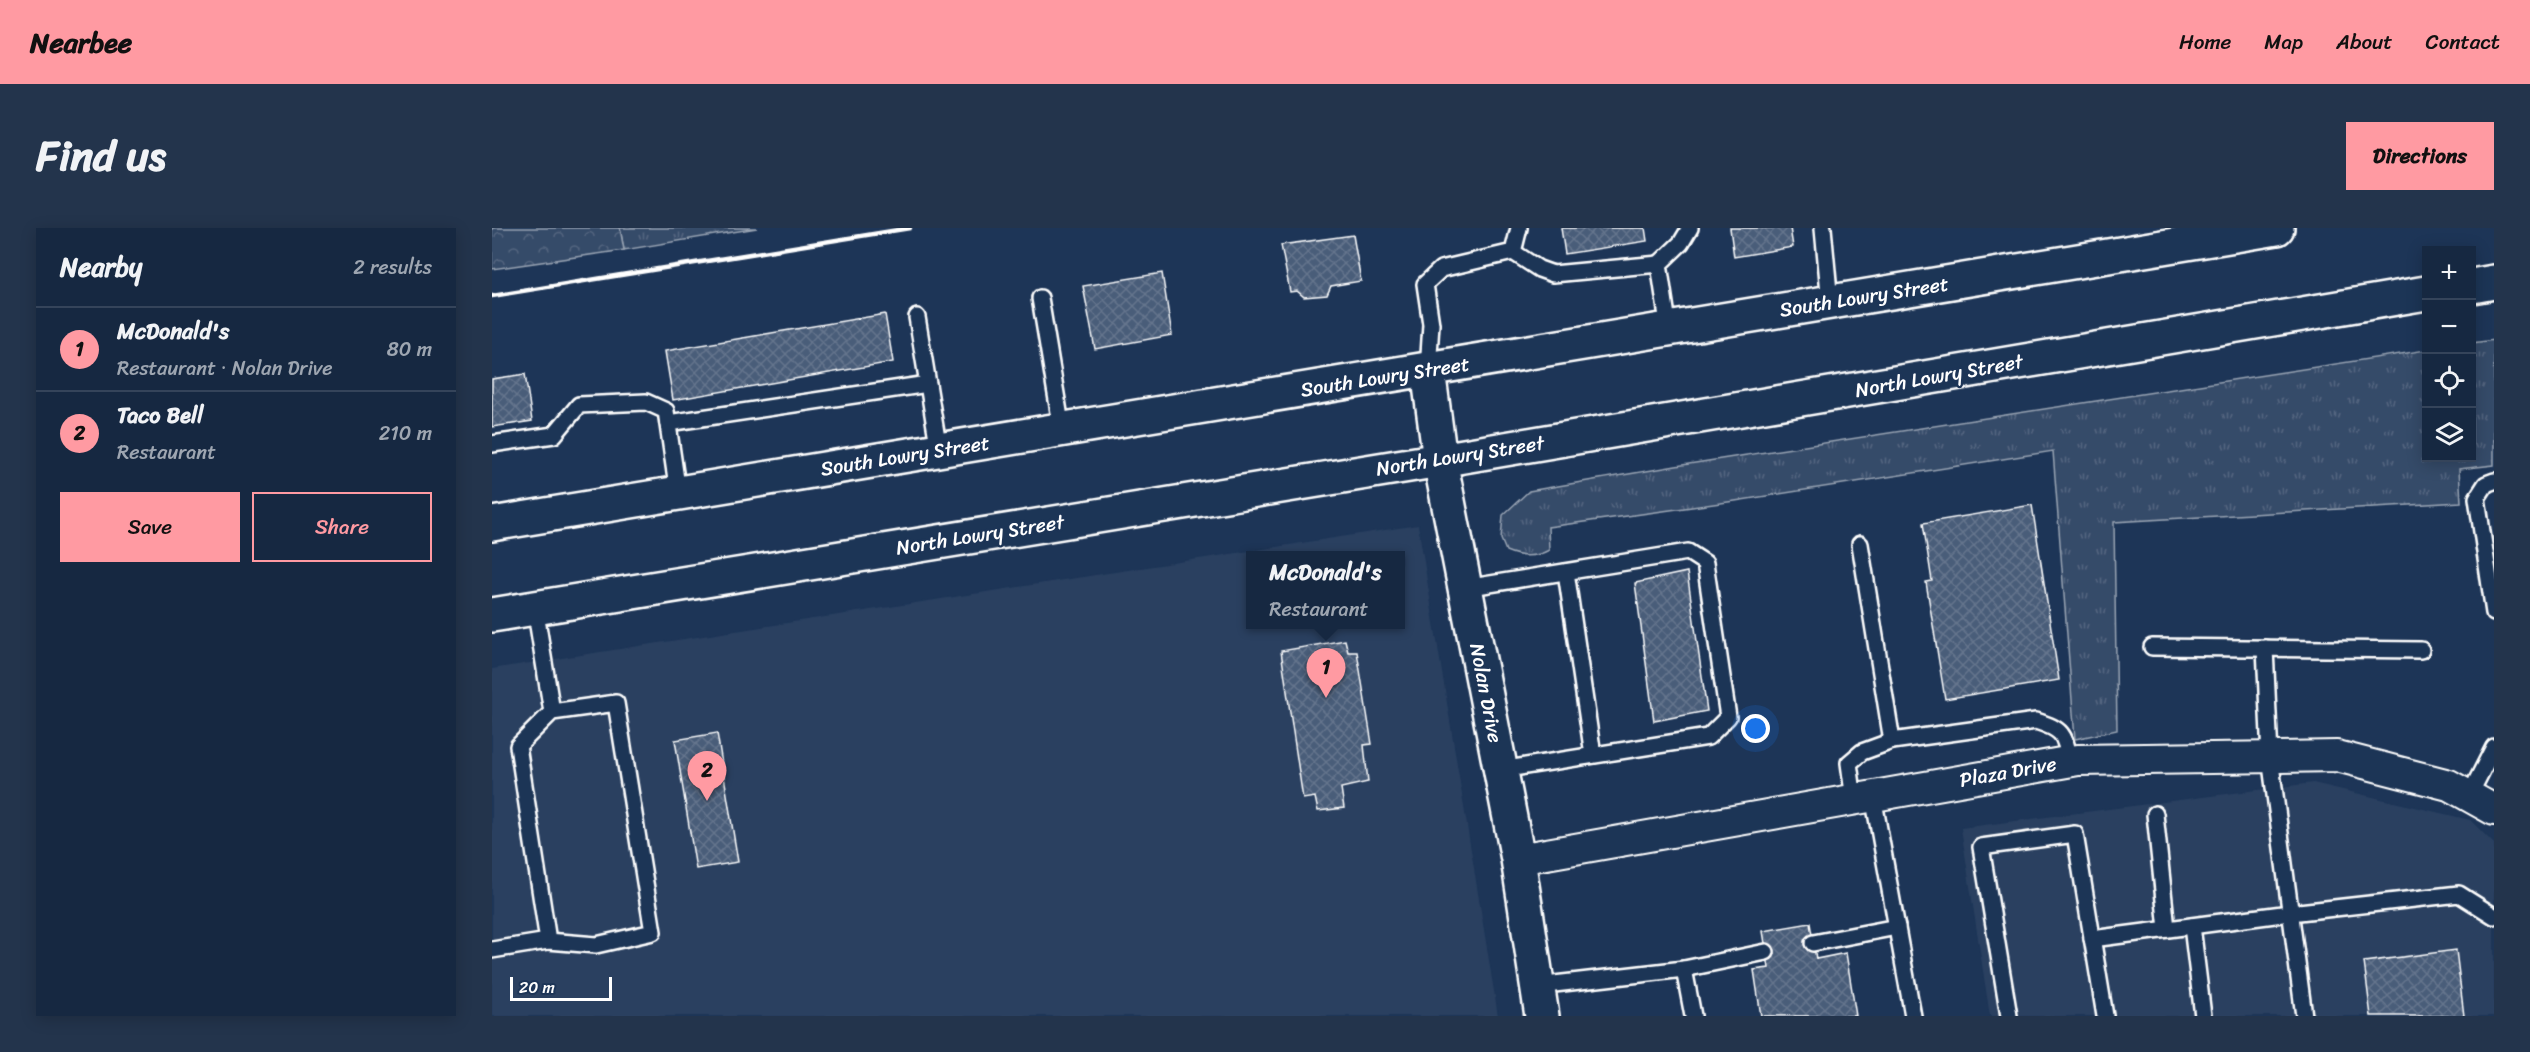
<!DOCTYPE html>
<meta charset="utf-8">
<style>
:root{--surface:#162841;--page:#23344c;--text:#f1f3f6;--muted:#9ea6b1;--line:#35445a;--accent:#ff9aa2}
body{margin:0;font-family:Sriracha,sans-serif;background:var(--page);color:var(--text)}
.controls{position:absolute;right:18px;top:18px;display:grid;overflow:hidden;border-radius:0px;box-shadow:0 3px 15px #0003}
.controls button{width:54px;height:54px;display:grid;place-items:center;padding:0;border:0;border-bottom:2px solid var(--line);background:var(--surface);color:var(--text);font:30px sans-serif}
.scale{position:absolute;left:18px;bottom:15px;width:102px;box-sizing:border-box;padding-left:6px;border:3px solid #fff;border-top:0;font-size:16px;line-height:21px;white-space:nowrap;color:#fff;-webkit-text-stroke:4px #1d3557;paint-order:stroke}
.you{position:absolute;left:1264px;top:501px;width:21px;height:21px;margin:-15px;border:4px solid #fff;border-radius:50%;background:#1a73e8;box-shadow:0 0 0 9px #1a73e833}
.badge{display:grid;place-items:center;width:39px;height:39px;border-radius:50%;background:var(--accent);color:#111;font-size:20px;font-weight:700}
.pin{position:absolute;translate:-50% -50px;filter:drop-shadow(0 2px 3px #0008)}
.pin::after{content:'';position:absolute;top:32px;width:21px;height:18px;background:inherit;clip-path:polygon(0 0,100% 0,50% 100%)}
.popup{position:absolute;left:754px;top:323px;width:159px;height:78px;box-sizing:border-box;display:grid;place-content:center;border-radius:0px;background:var(--surface);filter:drop-shadow(0 2px 4px #0005);font-size:20px;white-space:nowrap;color:var(--muted)}
.popup b{font-size:22px;color:var(--text)}
.popup::after{content:'';position:absolute;left:50%;top:100%;margin-left:-12px;border:12px solid transparent;border-top-color:var(--surface)}
.list{margin:0;padding:0;list-style:none}
h2{display:flex;justify-content:space-between;align-items:center;height:78px;margin:0;padding:0 24px;font-size:26px}
h2 small{font-size:20px;font-weight:400;color:var(--muted)}
.list li{display:grid;grid-template-columns:39px 1fr auto;gap:18px;align-items:center;box-sizing:border-box;height:84px;padding:0 24px;border-top:2px solid var(--line)}
.list b{display:block;font-size:22px;white-space:nowrap}
.list p{margin:0;font-size:20px;white-space:nowrap;color:var(--muted)}
.list em{font-size:20px;font-style:normal;color:var(--muted)}
.actions{display:flex;gap:12px;padding:18px 24px}
.actions a{flex:1;padding:14px 0;border:2px solid var(--accent);border-radius:0px;text-align:center;font-size:21px;color:var(--accent)}
.actions .main{background:var(--accent);color:#111}
.icon{flex:none;width:33px;height:33px;fill:none;stroke:currentColor;stroke-width:2;stroke-linecap:round;stroke-linejoin:round}
.map{position:relative;flex:none;width:2002px;height:788px;overflow:hidden;border-radius:0px}
header{display:flex;align-items:center;gap:36px;box-sizing:border-box;height:84px;padding:0 30px;background:var(--accent);color:#111}
header strong{font-size:28px}
nav{display:flex;gap:33px;margin-inline-start:auto;font-size:21px}
.intro{display:flex;align-items:center;justify-content:space-between;box-sizing:border-box;height:144px;padding:0 36px}
h1{margin:0;font-size:42px}
.button{padding:15px 27px;border-radius:0px;background:var(--accent);color:#111;font-size:21px;font-weight:700}
main{display:flex;gap:36px;padding:0 36px}
aside{flex:1;background:var(--surface);border-radius:0px;box-shadow:0 3px 15px #0003}
.map>svg:first-child{display:block}
.built{fill:#2a4161;fill-rule:evenodd}
.grass{fill:url(#grass-tufts);stroke:#9aa5b4;stroke-width:1.5}
.forest{fill:url(#forest-crowns);stroke:#9aa5b4;stroke-width:1.5}
.building{fill:url(#building-cross-hatch);stroke:#fff;stroke-width:1.5}
.lines{fill:none;stroke-linecap:round;stroke-linejoin:round}
.lane-casing{stroke:#fff;stroke-width:20}
.street-casing{stroke:#fff;stroke-width:34}
.secondary-casing{stroke:#fff;stroke-width:38}
.primary-casing{stroke:#fff;stroke-width:38}
.lane{stroke:#1d3557;stroke-width:15}
.street{stroke:#1d3557;stroke-width:30}
.secondary{stroke:#1d3557;stroke-width:33}
.primary{stroke:#1d3557;stroke-width:33}
.rail{stroke:#fff;stroke-width:4.5}
.labels{text-anchor:middle;dominant-baseline:central;stroke-width:4.5;stroke-linejoin:round;paint-order:stroke}
.street-label{font-size:20px;fill:#fff;stroke:#1d3557}
</style>
<header>
<strong>Nearbee</strong>
<nav><a>Home</a><a>Map</a><a>About</a><a>Contact</a></nav>
</header>
<div class="intro"><h1>Find us</h1><a class="button">Directions</a></div>
<main>
<aside>
<h2>Nearby<small>2 results</small></h2>
<ul class="list">
<li><span class="badge">1</span><div><b>McDonald's</b><p>Restaurant · Nolan Drive</p></div><em>80 m</em></li>
<li><span class="badge">2</span><div><b>Taco Bell</b><p>Restaurant</p></div><em>210 m</em></li>
</ul>
<div class="actions"><a class="main">Save</a><a>Share</a></div>
</aside>
<div class="map">
<svg width="2002" height="788" viewBox="0 0 2002 788">
<defs>
<pattern id="grass-tufts" width="24" height="20" patternUnits="userSpaceOnUse" patternTransform="scale(1.5)"><rect width="24" height="20" fill="#364b69"/><path d="M3 7l-1-3M5 7V3M7 7l1-3M15 17l-1-3M17 17v-4M19 17l1-3" fill="none" stroke="#546680"/></pattern>
<pattern id="forest-crowns" width="20" height="18" patternUnits="userSpaceOnUse" patternTransform="scale(1.5)"><rect width="20" height="18" fill="#364b69"/><path d="M2 6a3 3 0 1 1 6 0M12 15a3 3 0 1 1 6 0" fill="none" stroke="#546680"/></pattern>
<pattern id="building-cross-hatch" width="8" height="8" patternUnits="userSpaceOnUse" patternTransform="scale(1.5)"><rect width="8" height="8" fill="#4a5d79"/><path d="M0 0l8 8M0 8l8-8" fill="none" stroke="#65758d"/></pattern>
</defs>
<rect width="100%" height="100%" fill="#1d3557"/>
<filter id="ink" filterUnits="userSpaceOnUse"><feTurbulence type="fractalNoise" baseFrequency=".0167" numOctaves="2"/><feDisplacementMap in="SourceGraphic" scale="12" xChannelSelector="R" yChannelSelector="G"/><feConvolveMatrix kernelMatrix="1 2 1 2 8 2 1 2 1" color-interpolation-filters="sRGB"/></filter>
<g filter="url(#ink)">
<g class="built">
<path d="M926,297L1006,788H0V441ZM759,328H909V396H759Z"/>
<path d="M1821,555L1978,592L2002,616V788H1498L1469,600Z"/>
</g>
<g class="grass">
<path d="M128,0H265L132,22Z"/>
<path d="M2002,112V237L1967,241L1969,274L1622,294L1625,502L1583,511L1561,223L1243,273L1056,299L1057,322C1043,330 1028,329 1014,323L1009,311L1011,287L1037,263L1184,238L1934,122V230H1980V115Z"/>
</g>
<path class="forest" d="M0,0H128L132,22L0,41Z"/>
<g class="building">
<path d="M1069,0H1153L1155,13L1073,26Z"/>
<path d="M1238,0H1298L1301,19L1242,29Z"/>
<path d="M861,7L869,53L839,58L835,67L812,69L805,63L798,64L789,17Z"/>
<path d="M670,45L680,107L603,121L591,58Z"/>
<path d="M393,86L401,134L181,172L173,123Z"/>
<path d="M33,146L40,193L0,199V151Z"/>
<path d="M1540,277L1567,452L1453,471L1434,354L1440,353L1431,295Z"/>
<path d="M1195,344L1215,483L1162,493L1143,355Z"/>
<path d="M853,412L856,424H865L880,516L872,517L876,554L849,560L852,580L826,583L823,569L811,571L789,423Z"/>
<path d="M225,505L246,634L204,641L183,512Z"/>
<path d="M1318,695L1324,731L1354,725L1364,788H1269L1262,742L1277,740L1271,703Z"/>
<path d="M1964,722L1972,788H1879L1872,734Z"/>
</g>
<g class="lines">
<defs>
<g id="lane">
<path d="M1331,0L1338,75"/>
<path d="M1021,24L1047,41L1061,46L1167,36"/>
<path d="M548,70L570,202"/>
<path d="M425,89L447,223"/>
<path d="M1177,102L1167,36L1189,15L1198,0"/>
<path d="M936,142L939,96L933,56L949,41L1021,24L1027,0"/>
<path d="M176,195L436,156"/>
<path d="M0,216L62,207L87,177L154,174L174,183L186,265"/>
<path d="M2002,253L1994,256L1985,270L2002,385"/>
<path d="M1074,344L1101,527"/>
<path d="M973,360L1196,324L1213,335L1236,489L1216,509L1009,542"/>
<path d="M43,379L60,484L26,518L56,713L104,717L161,704L124,475L60,484"/>
<path d="M1660,419L1929,422"/>
<path d="M1773,420L1778,529L1812,788"/>
<path d="M1400,513L1544,493C1572,502 1572,506 1578,533"/>
<path d="M1381,568L1421,788"/>
<path d="M1977,568L2002,519"/>
<path d="M1362,572L1357,535L1370,524L1400,513L1368,316"/>
<path d="M1663,586L1675,701"/>
<path d="M1700,698L1711,788"/>
<path d="M1600,711L1798,685L1967,666L2002,688"/>
<path d="M1321,715L1405,699"/>
<path d="M0,722L56,713"/>
<path d="M1192,741L1201,788"/>
<path d="M1045,758L1192,741L1274,724"/>
<path d="M1517,788L1489,619L1583,606L1613,788"/>
</g>
<path id="street" d="M1026,631L1586,532L1845,528L1957,557L2002,582"/>
<path id="secondary" d="M936,142L948,232L1026,631L1050,788"/>
<g id="primary">
<path d="M1980,58L2002,54"/>
<path d="M0,296L1785,0"/>
<path d="M0,387L948,232L1934,65"/>
</g>
</defs>
<use href="#lane" class="lane-casing"/>
<use href="#street" class="street-casing"/>
<use href="#secondary" class="secondary-casing"/>
<use href="#primary" class="primary-casing"/>
<use href="#lane" class="lane"/>
<use href="#street" class="street"/>
<use href="#secondary" class="secondary"/>
<use href="#primary" class="primary"/>
<path class="rail" d="M0,68L418,0"/>
</g>
</g>
<g class="labels">
<g class="street-label">
<text transform="translate(1372 69) rotate(-9)">South Lowry Street</text>
<text transform="translate(1447 148) rotate(-10)">North Lowry Street</text>
<text transform="translate(893 149) rotate(-9)">South Lowry Street</text>
<text transform="translate(413 228) rotate(-9)">South Lowry Street</text>
<text transform="translate(968 228) rotate(-9)">North Lowry Street</text>
<text transform="translate(488 307) rotate(-9)">North Lowry Street</text>
<text transform="translate(994 465) rotate(79)">Nolan Drive</text>
<text transform="translate(1516 544) rotate(-10)">Plaza Drive</text>
</g>
</g>
</svg>
<div class="controls">
<button>+</button>
<button>−</button>
<button><svg class="icon" aria-label="locate" viewBox="0 0 24 24"><circle cx="12" cy="12" r="6"/><path d="M12 2v4M12 18v4M2 12h4M18 12h4"/></svg></button>
<button><svg class="icon" aria-label="layers" viewBox="0 0 24 24"><path d="M12 4l9 5-9 5-9-5zM3 14l9 5 9-5"/></svg></button>
</div>
<div class="scale">20 m</div>
<div class="you"></div>
<div class="pin badge" style="left:834px;top:470px">1</div>
<div class="popup"><b>McDonald's</b>Restaurant</div>
<div class="pin badge" style="left:215px;top:573px">2</div>
</div>
</main>
